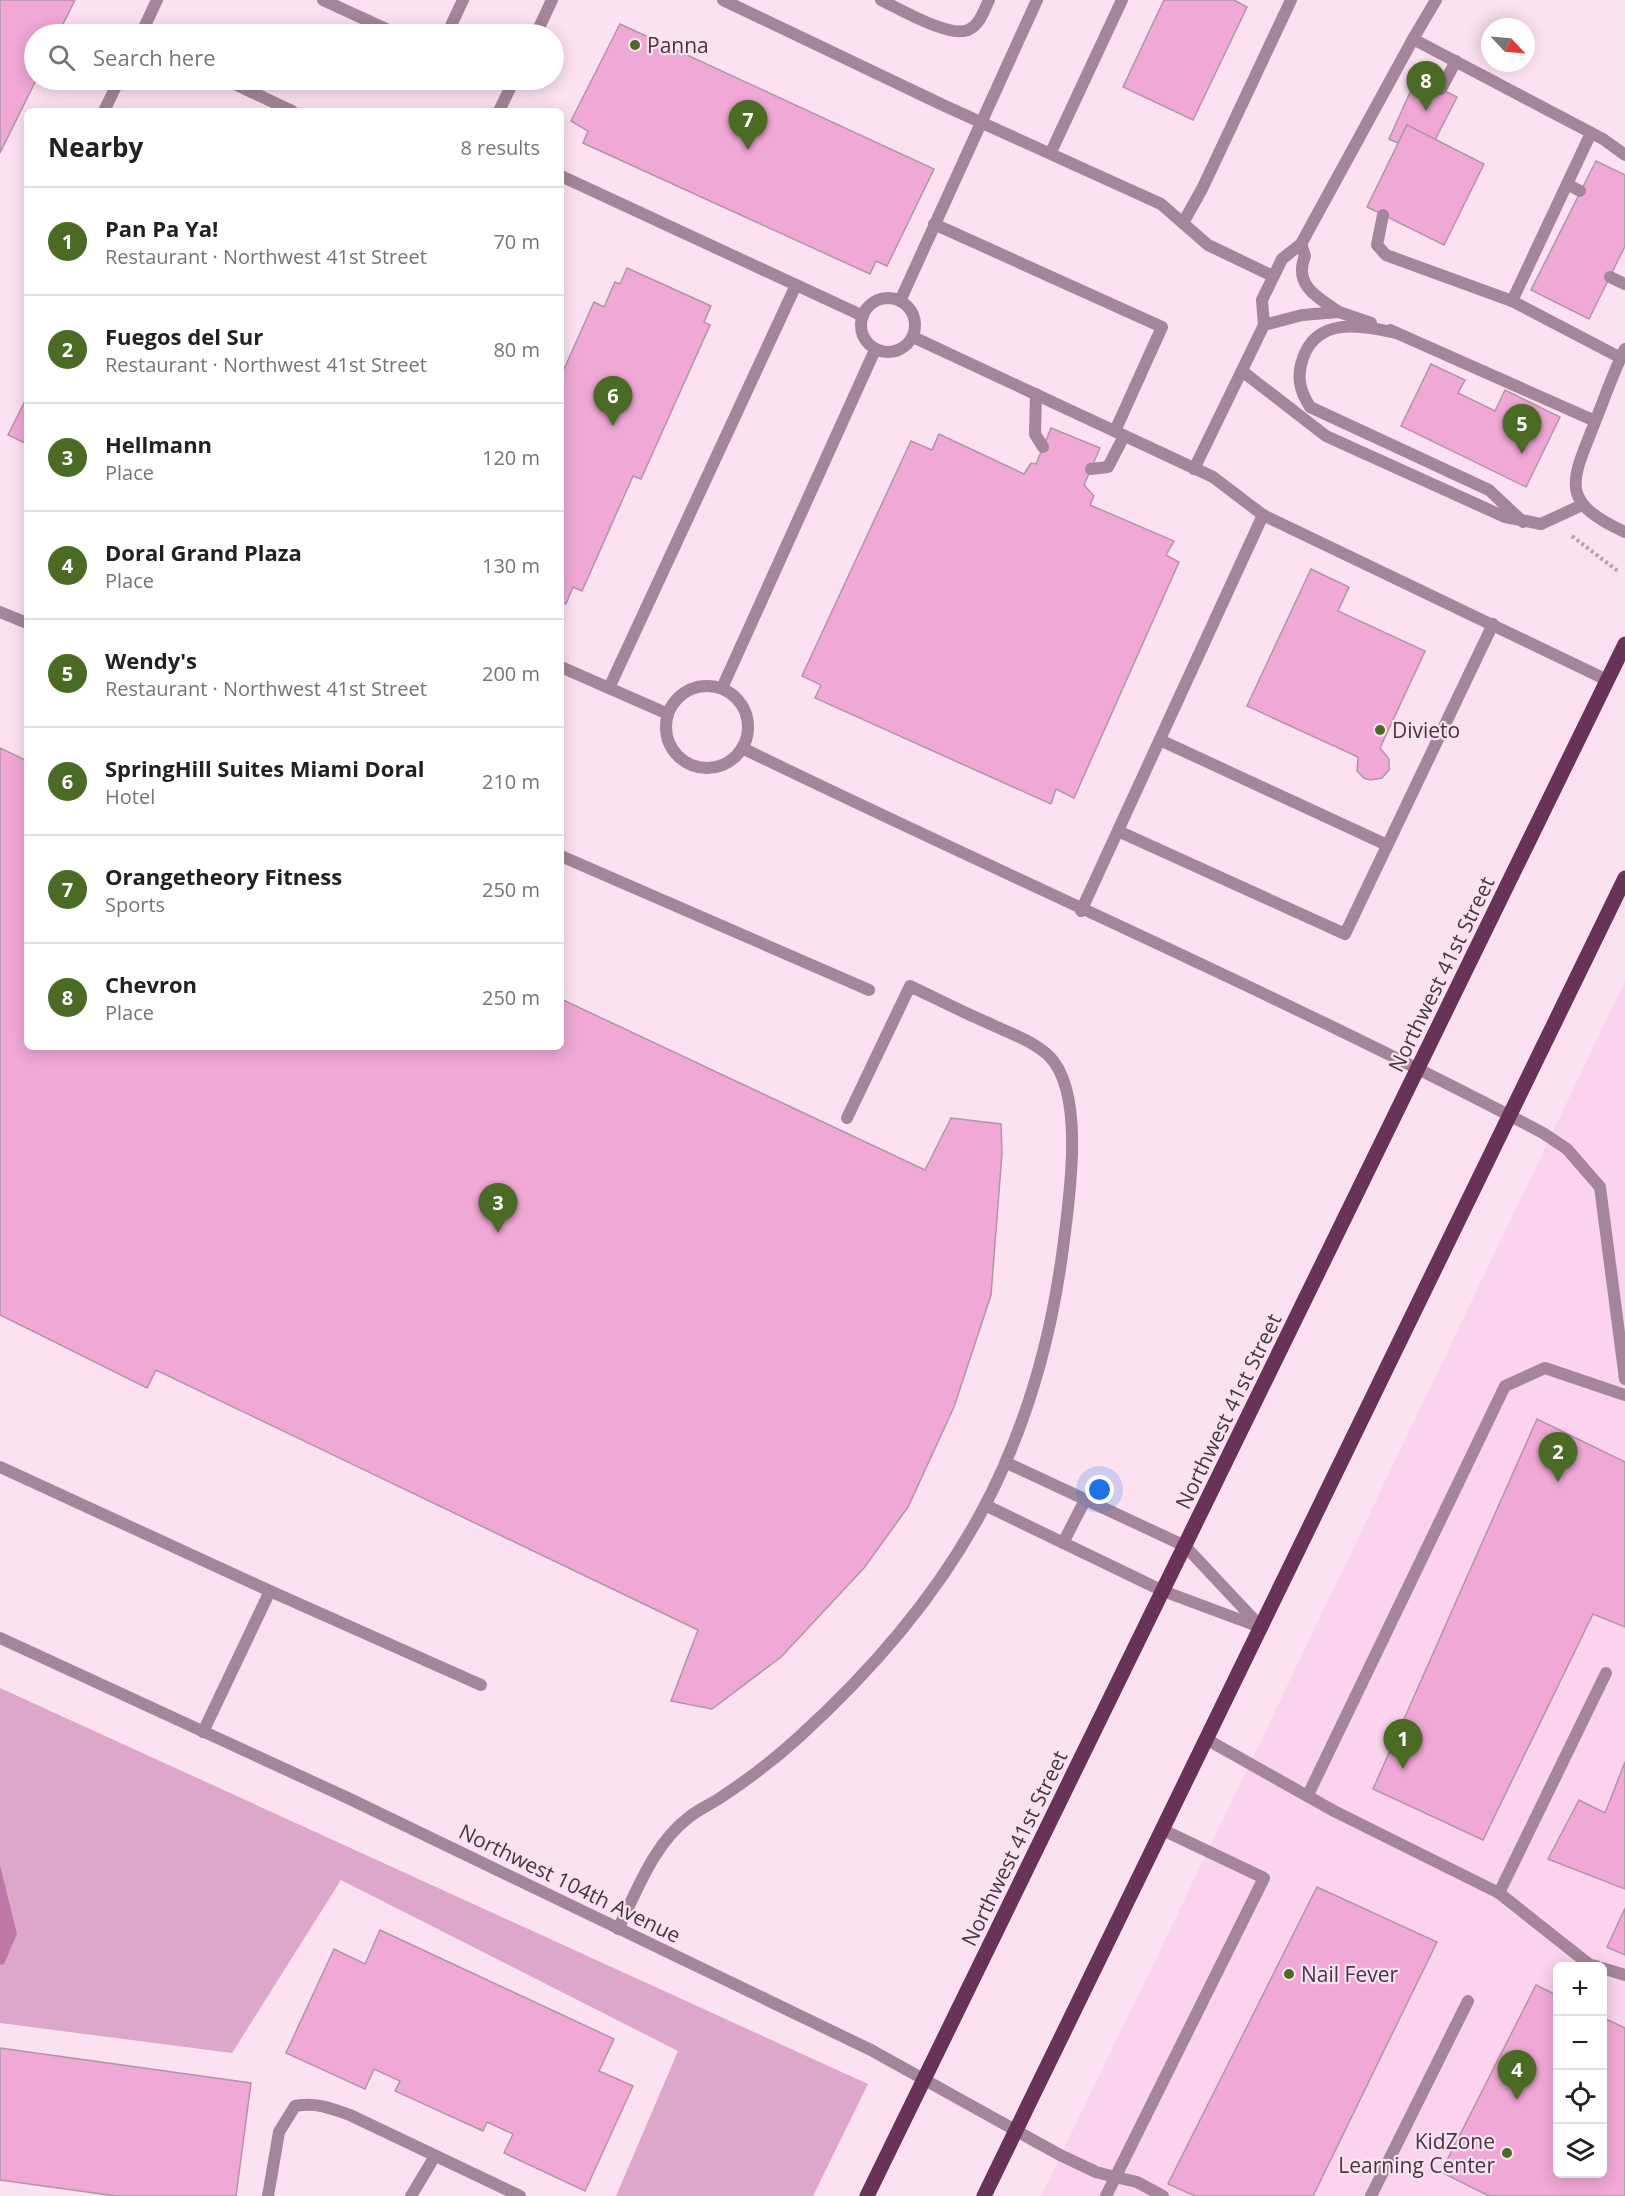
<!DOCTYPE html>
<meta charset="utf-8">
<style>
:root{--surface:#fff;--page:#f6f6f6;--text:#202124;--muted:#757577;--line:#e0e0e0;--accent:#496b23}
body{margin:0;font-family:"Open Sans",sans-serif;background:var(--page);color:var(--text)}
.controls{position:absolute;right:18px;bottom:18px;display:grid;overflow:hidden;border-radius:9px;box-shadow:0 3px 15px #0003}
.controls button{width:54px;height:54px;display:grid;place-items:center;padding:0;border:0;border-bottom:2px solid var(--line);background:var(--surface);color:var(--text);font:30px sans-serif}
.compass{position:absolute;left:1481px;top:18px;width:54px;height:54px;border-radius:50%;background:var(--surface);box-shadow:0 3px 15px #0003;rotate:116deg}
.you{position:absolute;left:1100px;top:1490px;width:21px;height:21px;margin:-15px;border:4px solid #fff;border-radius:50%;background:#1a73e8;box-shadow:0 0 0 9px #1a73e833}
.badge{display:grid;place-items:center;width:39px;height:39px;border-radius:50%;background:var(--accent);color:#fff;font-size:20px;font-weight:700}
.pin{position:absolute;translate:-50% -50px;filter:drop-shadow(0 2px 3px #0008)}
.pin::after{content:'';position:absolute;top:32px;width:21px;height:18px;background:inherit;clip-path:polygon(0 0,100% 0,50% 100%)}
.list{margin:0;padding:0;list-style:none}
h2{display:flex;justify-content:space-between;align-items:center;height:78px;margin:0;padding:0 24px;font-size:26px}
h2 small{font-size:20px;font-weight:400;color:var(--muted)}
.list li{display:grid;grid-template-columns:39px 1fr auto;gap:18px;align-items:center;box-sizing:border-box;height:108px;padding:0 24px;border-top:2px solid var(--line)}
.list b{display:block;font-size:22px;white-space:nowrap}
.list p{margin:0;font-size:20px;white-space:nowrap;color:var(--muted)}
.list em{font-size:20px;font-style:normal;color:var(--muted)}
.icon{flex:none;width:33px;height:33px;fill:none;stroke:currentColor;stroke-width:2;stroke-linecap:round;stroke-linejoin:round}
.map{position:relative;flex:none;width:1625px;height:2196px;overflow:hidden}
.search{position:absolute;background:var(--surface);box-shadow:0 3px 15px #0003;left:24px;top:24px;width:540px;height:66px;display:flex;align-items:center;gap:15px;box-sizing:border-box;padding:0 21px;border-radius:33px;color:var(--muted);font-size:22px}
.panel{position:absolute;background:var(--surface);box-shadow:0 3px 15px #0003;left:24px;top:108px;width:540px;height:942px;border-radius:9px}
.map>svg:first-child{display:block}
.built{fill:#fbd3ec;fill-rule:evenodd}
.green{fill:#dda7c9}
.water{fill:#bd78a5}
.building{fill:#f0a8d6;stroke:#b294a6;stroke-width:1.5}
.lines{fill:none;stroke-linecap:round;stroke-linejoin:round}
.path{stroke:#b6a1ad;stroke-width:4;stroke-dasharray:3 3;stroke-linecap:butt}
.service{stroke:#a58599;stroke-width:12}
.minor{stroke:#a58599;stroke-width:12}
.primary{stroke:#673356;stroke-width:15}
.poi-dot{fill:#496b23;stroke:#fce2f1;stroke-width:2}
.labels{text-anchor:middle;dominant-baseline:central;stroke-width:4.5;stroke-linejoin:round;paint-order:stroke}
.poi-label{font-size:21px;fill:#44373f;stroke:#fce2f1;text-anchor:start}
.street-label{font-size:21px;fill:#44373f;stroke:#fce2f1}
</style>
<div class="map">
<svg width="1625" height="2196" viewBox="0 0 1625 2196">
<rect width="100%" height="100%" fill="#fce2f1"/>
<path class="built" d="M1625,981V2196H1041L1218,1830ZM1558,1966H1602V2174H1558Z"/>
<path class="green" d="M0,1688L868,2084L813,2196H616L678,2051L341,1880L232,2053L0,2023Z"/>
<path class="water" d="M0,1865L17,1934L4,1964L0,1965Z"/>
<g class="building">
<path d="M0,0H75L58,34H34L36,80L0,153Z"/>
<path d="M1164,0H1234L1247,7L1193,120L1123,87Z"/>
<path d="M620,24L934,169L887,266L876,261L870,274L583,143L588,131L571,121Z"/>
<path d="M1417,77L1457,97L1435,140L1407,125L1398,143L1389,139Z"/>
<path d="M1407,125L1484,164L1444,245L1367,207Z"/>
<path d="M1596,161L1625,175V246L1589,319L1531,290Z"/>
<path d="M627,268L711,306L704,322L710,325L641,479L633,476L582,591L573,587L566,604L561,601V376L594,302L604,307L615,282L620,284Z"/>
<path d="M1431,364L1465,380L1458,393L1495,411L1505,390L1560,417L1526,487L1401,426Z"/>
<path d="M27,397V444L8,435Z"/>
<path d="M1051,428L1100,448L1084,485L1094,496L1090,505L1174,541L1166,555L1179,562L1074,798L1056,789L1051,804L815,698L821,685L802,676L911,441L932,450L939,434L1024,474L1031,463L1036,464Z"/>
<path d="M1311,569L1349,587L1338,611L1425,651L1380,748L1389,759V770L1382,778L1370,780L1364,778L1357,771L1358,757L1247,706Z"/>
<path d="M0,748L27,761V1047H561V999L925,1170L951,1118L1001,1124L1002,1153L991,1295L954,1407L908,1507L864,1568L781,1657L712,1709L671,1701L698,1630L156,1370L147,1388L0,1315Z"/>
<path d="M1537,1419L1625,1462V1627L1593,1614L1483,1840L1373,1789Z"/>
<path d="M1625,1762V1889L1548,1859L1579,1800L1605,1813Z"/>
<path d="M1317,1887L1437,1942L1313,2196H1195L1168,2184Z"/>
<path d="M1625,1908V1955L1607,1947Z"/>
<path d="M380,1930L614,2039L599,2071L633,2086L585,2191L504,2153L513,2134L487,2122L483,2131L395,2091L400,2081L374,2069L365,2089L286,2053L334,1949L365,1964Z"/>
<path d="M1536,1985L1558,1996V2174H1602V2017L1625,2028V2196H1489L1441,2172Z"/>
<path d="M0,2048L251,2083L236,2196H116L0,2180Z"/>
</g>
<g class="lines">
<path class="path" d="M1572,536L1619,572"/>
<g class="service">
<path d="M323,0L397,34"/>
<path d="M723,0L945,106L1161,204L1208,245L1273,276"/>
<path d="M881,0C900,9 949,38 968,30C980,25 984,10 989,0"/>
<path d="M1436,0L1413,39L1603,139L1625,155"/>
<path d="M141,34L157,0"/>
<path d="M447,34L463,0"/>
<path d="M536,34L552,0"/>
<path d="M226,80L292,111"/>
<path d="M1441,89L1456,61"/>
<path d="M104,111L119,80"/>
<path d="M499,111L514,80"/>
<path d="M1591,133L1512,301L1621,358"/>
<path d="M1051,152L1122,0"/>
<path d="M561,176L863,316"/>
<path d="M1567,184L1580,191"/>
<path d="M1383,215L1377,245L1386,255L1512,301"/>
<path d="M1183,223L1202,189L1291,0"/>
<path d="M934,224L1162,327L1115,431"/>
<path d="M1301,244L1305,256C1293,285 1318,298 1339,312"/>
<path d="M1610,277L1625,284"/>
<circle cx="888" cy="325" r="27"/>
<path d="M900,301L1037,0"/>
<path d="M1264,325L1302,315L1339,312L1371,323"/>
<path d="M1390,330L1595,421"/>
<path d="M1396,333C1361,325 1317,317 1303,358C1296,377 1300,391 1310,407L1489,490L1523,522"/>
<path d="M913,337L1213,477L1263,515L1607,680"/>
<path d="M1625,349C1613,373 1605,397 1595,422C1572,481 1557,501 1625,532"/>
<path d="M1242,371L1326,436L1505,517L1541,524L1582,505"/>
<path d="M1036,394L1035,434L1043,447"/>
<path d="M1091,469L1108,467L1124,436"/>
<path d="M1194,469L1264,325L1262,300L1282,259L1301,244L1413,39"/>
<path d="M0,612L27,623"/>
<path d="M561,667L668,714"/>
<circle cx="707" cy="727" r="41"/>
<path d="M609,688L796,285"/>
<path d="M722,688L875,350"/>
<path d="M1160,740L1387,845"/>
<path d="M742,748C1009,878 1281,995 1543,1133L1567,1149L1600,1187L1625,1379"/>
<path d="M1118,831L1345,934L1493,624"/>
<path d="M561,856L869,990"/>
<path d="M1081,911L1263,515"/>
<path d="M1007,1463L1185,1546L1261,1627"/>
<path d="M0,1467L270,1591L203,1732"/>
<path d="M987,1506L1163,1591L1257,1626"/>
<path d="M1063,1543L1085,1500"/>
<path d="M270,1591L481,1685"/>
<path d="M1206,1739L1334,1811L1499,1893L1606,1673"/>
<path d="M1308,1795L1505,1386L1545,1368L1625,1395"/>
<path d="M1499,1893L1590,1965L1596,1966"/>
<path d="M618,1929C637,1891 653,1845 688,1818C698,1809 712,1804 723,1796C750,1778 775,1759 799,1737C952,1598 1036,1455 1063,1248C1069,1200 1086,1093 1049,1056C1032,1040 1007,1032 986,1022C960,1011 935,998 910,986L847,1118"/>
<path d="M1602,1968L1625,1975"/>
<path d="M1115,2177L1137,2182L1163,2196"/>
<path d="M1106,2196L1264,1878L1163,1830"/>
<path d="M1371,2196L1468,2001"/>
</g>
<g class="minor">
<path d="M0,1638L350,1799L871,2050L1060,2155L1096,2172L1115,2177"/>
<path d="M268,2196L279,2132L295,2106C315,2102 331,2108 350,2115L520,2196"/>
<path d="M411,2196L435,2156"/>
</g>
<g class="primary">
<path d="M867,2196L1625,644"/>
<path d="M984,2196L1625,878"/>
</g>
</g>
<g class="poi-dot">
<circle cx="635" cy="45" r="6"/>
<circle cx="1380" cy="730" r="6"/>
<circle cx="1289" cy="1974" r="6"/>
<circle cx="1507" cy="2153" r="6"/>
</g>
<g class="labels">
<g class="poi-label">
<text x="647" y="45">Panna</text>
<text x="1392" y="730">Divieto</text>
<text x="1301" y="1974">Nail Fever</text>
<text x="1495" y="2141" text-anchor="end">KidZone<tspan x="1495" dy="24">Learning Center</tspan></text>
</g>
<g class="street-label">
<text transform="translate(1441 974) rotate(-64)">Northwest 41st Street</text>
<text transform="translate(1228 1411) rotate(-64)">Northwest 41st Street</text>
<text transform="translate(1014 1848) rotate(-64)">Northwest 41st Street</text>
<text transform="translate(570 1883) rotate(26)">Northwest 104th Avenue</text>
</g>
</g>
</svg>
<div class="controls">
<button>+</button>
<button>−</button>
<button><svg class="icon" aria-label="locate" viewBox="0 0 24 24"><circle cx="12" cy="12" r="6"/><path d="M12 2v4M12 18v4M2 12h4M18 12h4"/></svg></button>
<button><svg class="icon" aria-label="layers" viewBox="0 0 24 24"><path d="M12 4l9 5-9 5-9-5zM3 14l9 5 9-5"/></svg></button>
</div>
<svg class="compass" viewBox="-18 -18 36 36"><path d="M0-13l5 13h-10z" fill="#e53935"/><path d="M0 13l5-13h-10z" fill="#757577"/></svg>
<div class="you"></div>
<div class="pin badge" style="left:1403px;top:1769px">1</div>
<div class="pin badge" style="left:1558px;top:1482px">2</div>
<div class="pin badge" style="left:498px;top:1233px">3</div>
<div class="pin badge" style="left:1517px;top:2100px">4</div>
<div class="pin badge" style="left:1522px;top:454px">5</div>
<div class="pin badge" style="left:613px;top:426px">6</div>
<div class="pin badge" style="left:748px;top:150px">7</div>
<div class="pin badge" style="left:1426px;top:111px">8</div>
<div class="search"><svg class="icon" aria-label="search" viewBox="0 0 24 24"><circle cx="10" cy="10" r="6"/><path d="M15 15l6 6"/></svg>Search here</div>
<section class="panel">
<h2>Nearby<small>8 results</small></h2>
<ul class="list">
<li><span class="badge">1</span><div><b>Pan Pa Ya!</b><p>Restaurant · Northwest 41st Street</p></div><em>70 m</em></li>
<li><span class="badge">2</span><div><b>Fuegos del Sur</b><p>Restaurant · Northwest 41st Street</p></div><em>80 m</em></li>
<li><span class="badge">3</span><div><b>Hellmann</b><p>Place</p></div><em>120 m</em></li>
<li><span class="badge">4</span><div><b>Doral Grand Plaza</b><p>Place</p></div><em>130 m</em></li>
<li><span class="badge">5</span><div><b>Wendy's</b><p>Restaurant · Northwest 41st Street</p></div><em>200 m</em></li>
<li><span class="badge">6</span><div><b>SpringHill Suites Miami Doral</b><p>Hotel</p></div><em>210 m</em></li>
<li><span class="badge">7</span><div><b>Orangetheory Fitness</b><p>Sports</p></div><em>250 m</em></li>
<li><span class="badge">8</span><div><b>Chevron</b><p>Place</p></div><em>250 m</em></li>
</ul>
</section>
</div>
